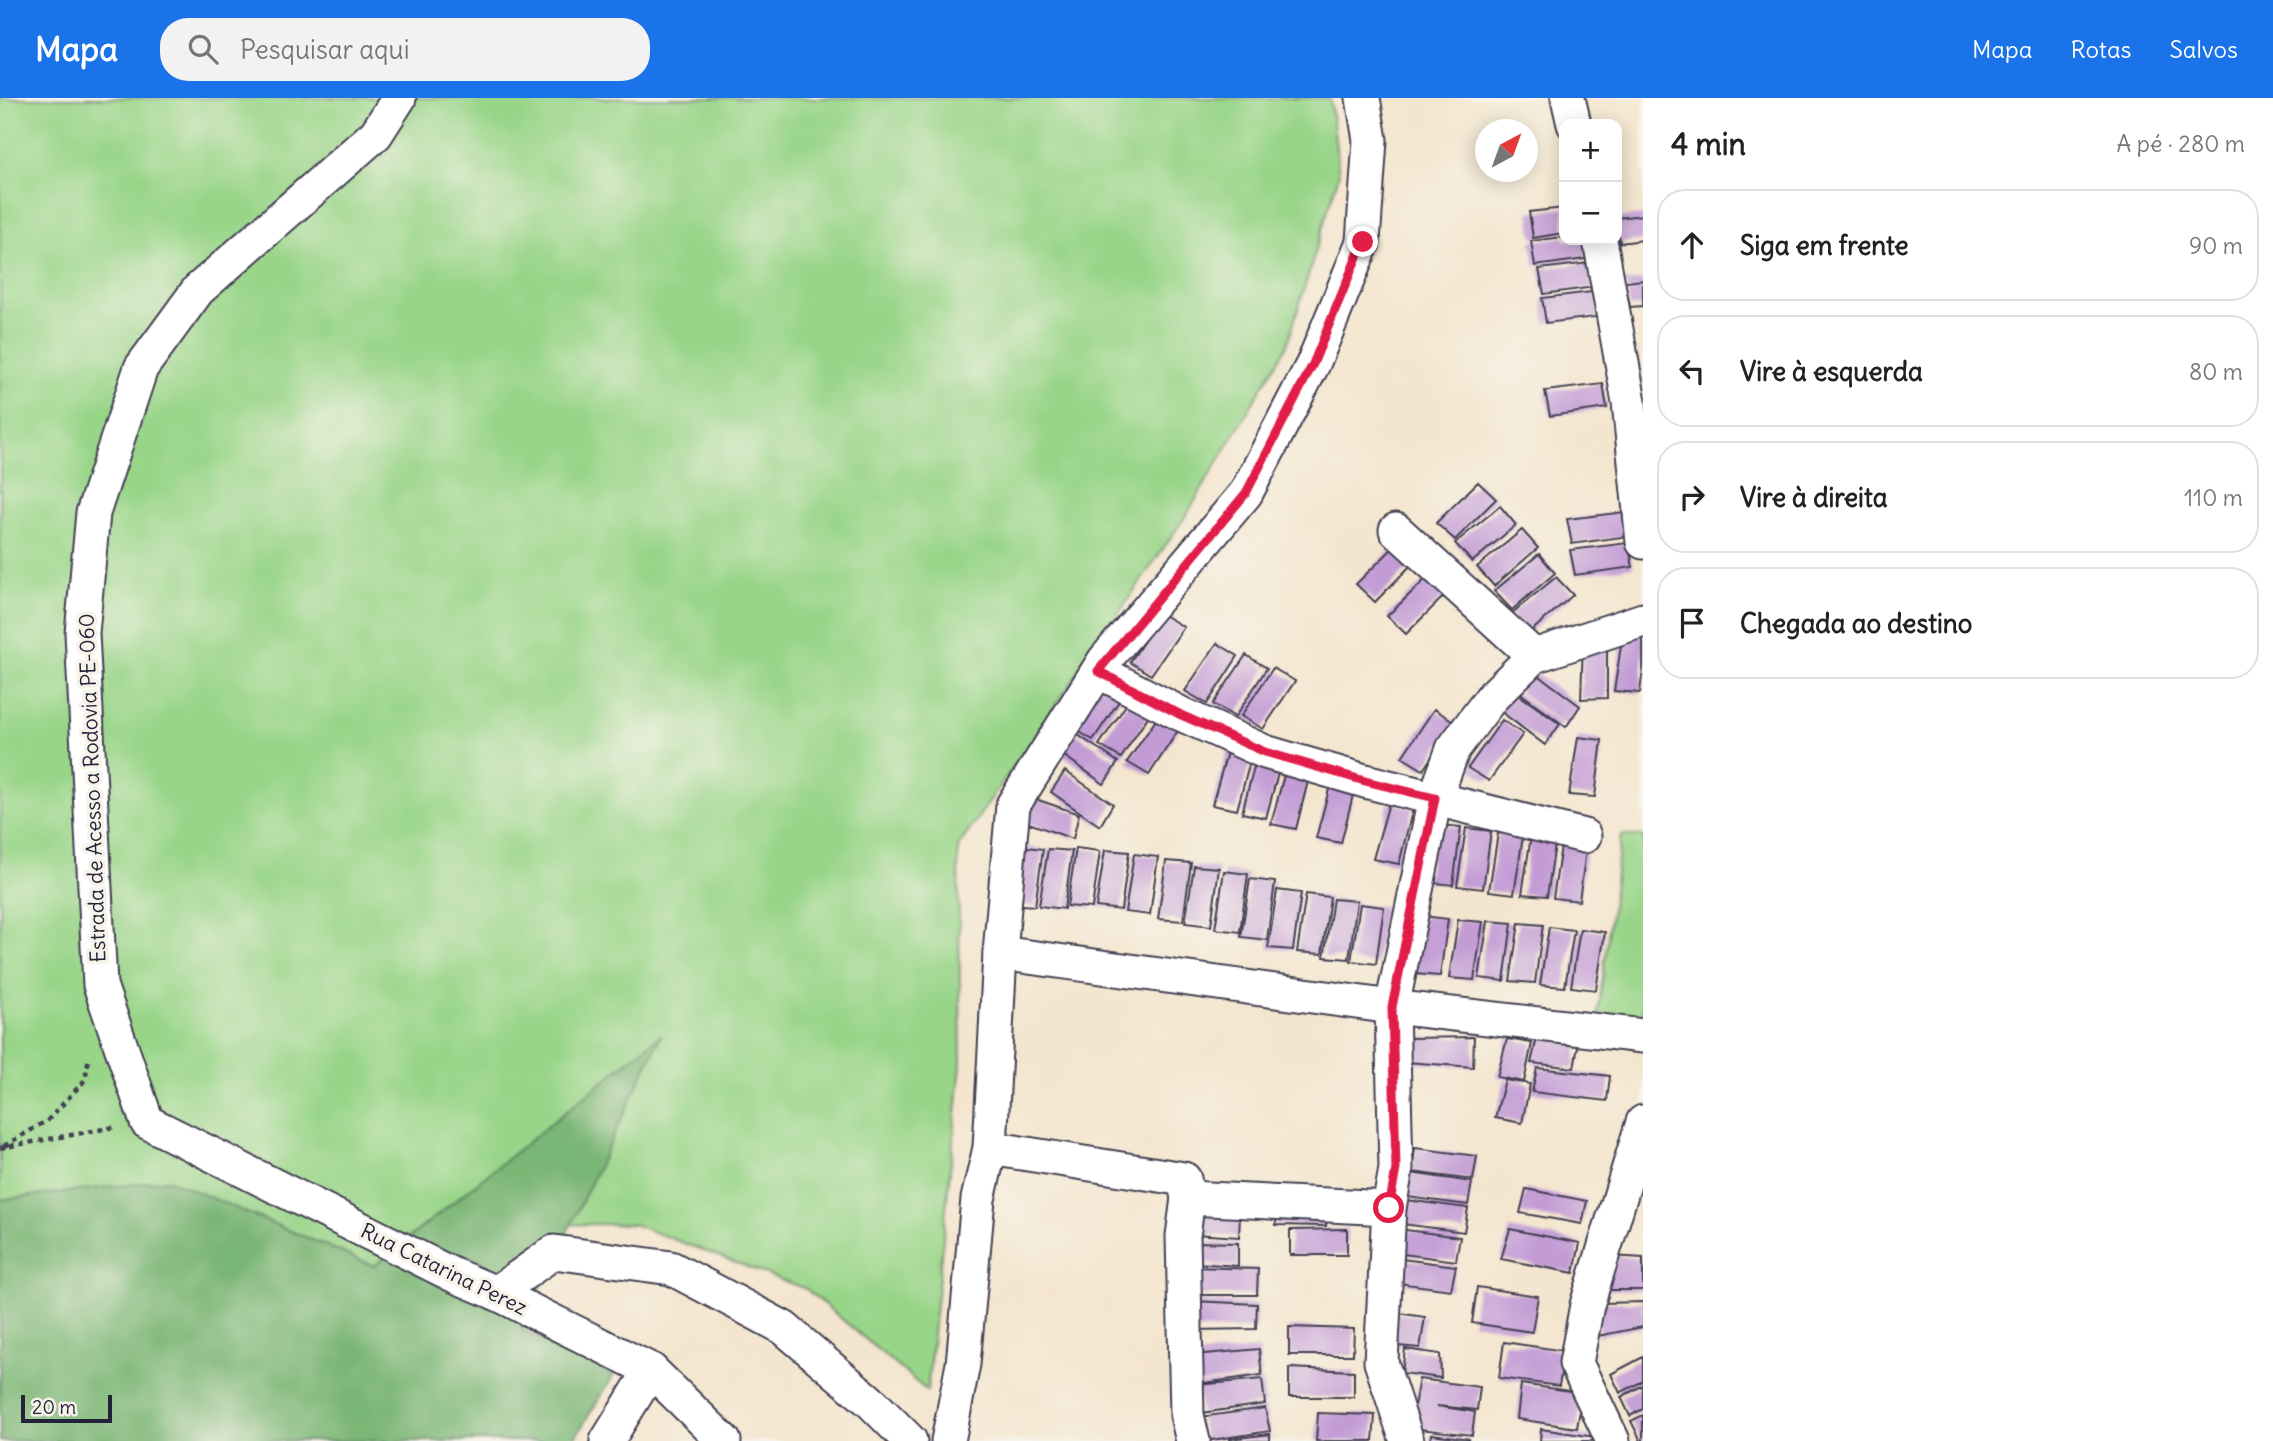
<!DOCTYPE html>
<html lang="pt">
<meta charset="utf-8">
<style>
:root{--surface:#fff;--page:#f2f2f2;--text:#222;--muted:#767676;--line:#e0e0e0;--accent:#1a73e8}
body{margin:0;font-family:Delius,sans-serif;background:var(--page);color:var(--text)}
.controls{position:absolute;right:21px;top:21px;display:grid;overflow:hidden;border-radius:14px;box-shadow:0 4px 18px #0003}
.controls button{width:63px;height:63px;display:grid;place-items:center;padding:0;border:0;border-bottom:2px solid var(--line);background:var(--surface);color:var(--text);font:35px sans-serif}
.compass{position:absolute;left:1475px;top:21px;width:63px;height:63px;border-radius:50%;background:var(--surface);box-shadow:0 4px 18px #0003;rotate:41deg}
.scale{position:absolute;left:21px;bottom:18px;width:91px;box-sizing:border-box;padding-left:7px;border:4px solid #22223b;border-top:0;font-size:19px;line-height:24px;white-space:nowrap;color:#22223b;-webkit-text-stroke:5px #f7f3e8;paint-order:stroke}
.stop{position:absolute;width:21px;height:21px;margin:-16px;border:5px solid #e11d48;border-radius:50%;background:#fff}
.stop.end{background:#e11d48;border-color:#fff;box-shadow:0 2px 7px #0008}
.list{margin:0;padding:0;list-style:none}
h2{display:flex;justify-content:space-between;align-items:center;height:91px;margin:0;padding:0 28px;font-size:30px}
h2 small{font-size:23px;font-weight:400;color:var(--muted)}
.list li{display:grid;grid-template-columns:46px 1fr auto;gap:21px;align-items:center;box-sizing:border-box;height:112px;margin:0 14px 14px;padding:0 14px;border:2px solid var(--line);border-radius:28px}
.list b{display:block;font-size:26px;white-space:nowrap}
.list em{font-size:23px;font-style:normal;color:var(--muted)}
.icon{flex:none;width:38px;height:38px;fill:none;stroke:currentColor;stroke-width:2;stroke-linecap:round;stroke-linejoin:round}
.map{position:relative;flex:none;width:1643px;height:1343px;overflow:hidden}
header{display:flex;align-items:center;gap:42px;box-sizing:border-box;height:98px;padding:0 35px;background:var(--accent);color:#fff}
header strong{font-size:33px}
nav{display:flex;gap:38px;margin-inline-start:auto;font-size:24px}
.search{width:490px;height:63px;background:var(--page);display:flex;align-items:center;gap:18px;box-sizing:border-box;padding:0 24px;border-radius:28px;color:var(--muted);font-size:26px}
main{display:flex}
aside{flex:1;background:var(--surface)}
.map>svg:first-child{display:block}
.green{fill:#99d589;stroke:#5e7c62;stroke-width:2}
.forest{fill:#7ab675;stroke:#4e6c58;stroke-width:2}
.building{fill:#c39cd6}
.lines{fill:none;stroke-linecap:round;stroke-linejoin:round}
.minor-casing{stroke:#423f51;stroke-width:37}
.path{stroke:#423f51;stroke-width:4.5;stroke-dasharray:5 5;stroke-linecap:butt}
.minor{stroke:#fff;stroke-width:33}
.route{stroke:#e11d48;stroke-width:9}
.labels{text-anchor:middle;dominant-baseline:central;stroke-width:7;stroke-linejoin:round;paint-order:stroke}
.street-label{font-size:21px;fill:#22223b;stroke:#f7f3e8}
</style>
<header>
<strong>Mapa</strong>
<div class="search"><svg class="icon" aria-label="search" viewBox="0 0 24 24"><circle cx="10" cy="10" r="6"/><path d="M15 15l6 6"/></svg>Pesquisar aqui</div>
<nav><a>Mapa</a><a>Rotas</a><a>Salvos</a></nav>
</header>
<main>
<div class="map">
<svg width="1643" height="1343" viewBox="0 0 1643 1343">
<rect width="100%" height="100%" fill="#f7f3e8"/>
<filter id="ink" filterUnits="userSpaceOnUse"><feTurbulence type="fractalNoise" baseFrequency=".0143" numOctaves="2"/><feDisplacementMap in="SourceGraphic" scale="14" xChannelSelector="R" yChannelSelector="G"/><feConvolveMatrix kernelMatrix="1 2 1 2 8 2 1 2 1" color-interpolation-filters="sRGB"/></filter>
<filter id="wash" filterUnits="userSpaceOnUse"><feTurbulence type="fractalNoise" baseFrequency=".00686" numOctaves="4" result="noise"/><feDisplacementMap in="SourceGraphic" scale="28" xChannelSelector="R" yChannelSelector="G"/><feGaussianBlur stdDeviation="1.57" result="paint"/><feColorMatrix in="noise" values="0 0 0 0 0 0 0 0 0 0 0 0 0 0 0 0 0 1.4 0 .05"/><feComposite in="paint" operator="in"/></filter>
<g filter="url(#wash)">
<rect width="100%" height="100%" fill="#f4e5ce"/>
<g class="green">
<path d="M0,0H1330L1339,76L1287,247L1189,413L958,749L961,967L927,1293L806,1191L633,1126L475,1127L437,1117L374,1168L169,1082L0,1102Z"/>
<path d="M1621,737L1643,739V922L1598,916Z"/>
</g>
<path class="forest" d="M662,936L521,1231L614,1277L573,1343H0V1102L169,1082L374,1168Z"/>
<g id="blocks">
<g class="building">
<path d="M1564,110V135L1533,140L1529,114Z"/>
<path d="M1643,117V142L1620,145L1617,120Z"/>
<path d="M1564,139V142H1590L1593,160L1535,168L1531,143Z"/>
<path d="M1598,164L1602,188L1544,196L1539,171Z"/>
<path d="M1643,182V208L1630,209L1625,184Z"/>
<path d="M1600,193L1604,218L1546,225L1542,200Z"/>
<path d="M1603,286L1607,310L1550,318L1545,293Z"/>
<path d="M1478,384L1496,401L1455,442L1436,425Z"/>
<path d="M1500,408L1516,427L1472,464L1455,445Z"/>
<path d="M1625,414L1629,438L1572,446L1567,421Z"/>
<path d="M1522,432L1538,450L1494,488L1477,469Z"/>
<path d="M1628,445L1633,469L1575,477L1570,452Z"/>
<path d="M1397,446L1416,462L1375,504L1356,486Z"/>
<path d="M1539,456L1555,475L1512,512L1494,493Z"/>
<path d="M1429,478L1447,495L1406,536L1387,518Z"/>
<path d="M1556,479L1573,497L1529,535L1511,516Z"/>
<path d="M1162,516L1184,529L1151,577L1130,564Z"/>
<path d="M1623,535L1643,537V570L1640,595L1614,593Z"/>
<path d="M1607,542V600L1581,601L1583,543Z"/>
<path d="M1217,545L1238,558L1207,606L1185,593Z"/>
<path d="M1246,557L1267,570L1235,619L1213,606Z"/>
<path d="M1273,570L1295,583L1263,631L1241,618Z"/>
<path d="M1533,573L1580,608L1566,629L1519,594Z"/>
<path d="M1104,581L1125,594L1093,642L1071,629Z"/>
<path d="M1512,592L1560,626L1545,647L1499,612Z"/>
<path d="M1132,598L1153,611L1121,660L1099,647Z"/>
<path d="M1434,611L1455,624L1423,672L1402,659Z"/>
<path d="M1160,616L1181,628L1149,677L1127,664Z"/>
<path d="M1502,622L1523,636L1489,683L1468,670Z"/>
<path d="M1069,631L1118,664L1104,686L1056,652Z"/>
<path d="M1578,639L1602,642L1595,699L1569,697Z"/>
<path d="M1228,651L1252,656L1237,712L1212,707Z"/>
<path d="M1257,658L1281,664L1266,720L1242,715Z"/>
<path d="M1286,670L1310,675L1296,731L1271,726Z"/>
<path d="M1065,673L1113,706L1100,728L1051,694Z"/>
<path d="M1331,684L1355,689L1341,745L1316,740Z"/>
<path d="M1024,697L1079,716L1073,741L1017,721Z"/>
<path d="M1389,705L1413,710L1399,766L1373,761Z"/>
<path d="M1436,727L1461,729L1453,787L1427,784Z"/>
<path d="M1466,730L1491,733L1483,791L1457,788Z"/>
<path d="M1498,735L1523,738L1514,796L1489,793Z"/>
<path d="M1531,738L1556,740L1547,798L1522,796Z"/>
<path d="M1562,742L1587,745L1579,803L1553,800Z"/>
<path d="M1019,748L1043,751L1035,808L1009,806Z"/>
<path d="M1076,750L1100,753L1092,810L1067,808Z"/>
<path d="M1048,751L1072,753L1064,811L1039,808Z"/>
<path d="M1105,752L1129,754L1121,812L1096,809Z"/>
<path d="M1134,756L1158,759L1150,817L1125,814Z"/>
<path d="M1166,763L1191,765L1183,823L1158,821Z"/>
<path d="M1194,768L1219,770L1211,828L1185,825Z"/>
<path d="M1224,773L1248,776L1240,834L1215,831Z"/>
<path d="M1250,781L1275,784L1267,842L1241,839Z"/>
<path d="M1277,792L1301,795L1293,852L1268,850Z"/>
<path d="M1306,796L1330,799L1322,856L1297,854Z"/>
<path d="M1333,801L1357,803L1349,861L1324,859Z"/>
<path d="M1360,806L1384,809L1376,866L1351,863Z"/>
<path d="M1423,818L1448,821L1440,878L1414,876Z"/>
<path d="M1458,822L1483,824L1474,882L1449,880Z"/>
<path d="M1488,823L1512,825L1504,883L1479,880Z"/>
<path d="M1519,825L1543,827L1535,885L1510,883Z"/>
<path d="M1549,829L1574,832L1565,889L1540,887Z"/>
<path d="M1580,831L1605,834L1596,892L1571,889Z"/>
<path d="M1538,936L1579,943L1574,970L1531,965Z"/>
<path d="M1474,939L1473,969L1406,964L1408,940Z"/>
<path d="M1507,941L1532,945L1524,984L1497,979Z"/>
<path d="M1537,970L1610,978L1607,1003L1532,994Z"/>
<path d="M1505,982L1530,986L1522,1025L1495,1020Z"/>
<path d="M1415,1050L1477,1058L1473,1082L1412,1074Z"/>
<path d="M1410,1075L1472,1084L1468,1107L1407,1099Z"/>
<path d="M1526,1091L1587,1103L1582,1126L1520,1115Z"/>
<path d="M1406,1102L1468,1110L1464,1134L1402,1126Z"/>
<path d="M1277,1109L1326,1111V1128L1276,1127Z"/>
<path d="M1195,1115L1240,1116L1239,1139L1194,1136Z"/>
<path d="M1347,1131V1157H1290V1132Z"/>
<path d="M1398,1131L1460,1139L1456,1163L1395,1155Z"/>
<path d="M1510,1131L1580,1145L1574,1175L1501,1161Z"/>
<path d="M1194,1144L1238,1145V1168L1193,1165Z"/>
<path d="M1612,1158L1643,1160V1192H1606Z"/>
<path d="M1394,1160L1456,1168L1451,1192L1390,1184Z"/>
<path d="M1192,1169L1258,1171L1257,1197H1192Z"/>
<path d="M1477,1189L1538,1198L1532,1234L1472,1225Z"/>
<path d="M1192,1203L1257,1206L1256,1231L1191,1232Z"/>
<path d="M1643,1204V1229L1598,1238L1601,1205Z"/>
<path d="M1391,1214L1425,1219L1420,1250L1387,1247Z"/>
<path d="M1289,1229L1354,1231L1353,1257H1289Z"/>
<path d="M1504,1244L1565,1253L1559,1288L1499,1280Z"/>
<path d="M1259,1251L1262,1277L1197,1286L1194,1257Z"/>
<path d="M1405,1251L1440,1256L1441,1280L1402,1275Z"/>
<path d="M1643,1259V1283L1620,1295L1611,1276Z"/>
<path d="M1289,1270L1354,1273V1299H1289Z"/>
<path d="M1262,1281L1265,1306L1201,1315L1197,1287Z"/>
<path d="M1419,1281L1480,1289L1477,1312L1437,1308L1475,1314L1472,1337L1410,1330Z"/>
<path d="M1521,1286L1583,1295L1577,1330L1517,1321Z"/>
<path d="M1643,1287V1311L1630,1318L1621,1299Z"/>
<path d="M1265,1310L1270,1333L1205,1343L1200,1319Z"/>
<path d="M1318,1315L1375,1317L1373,1343H1316Z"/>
<path d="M1643,1317V1343H1641L1631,1323Z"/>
<path d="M1541,1331L1602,1340V1343H1540Z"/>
<path d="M1270,1336V1343H1230V1341Z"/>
<path d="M1431,1336L1469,1341V1343H1430Z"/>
</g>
</g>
</g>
<g filter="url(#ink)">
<use href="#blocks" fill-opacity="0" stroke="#423f51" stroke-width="2"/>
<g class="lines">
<defs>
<g id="minor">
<path d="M399,0L376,36L198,192L141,270L93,415L82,535L100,887L147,1024L451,1176L496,1195L651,1272L724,1343"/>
<path d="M1568,0L1574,26"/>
<path d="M1600,142L1629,304L1643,444"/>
<path d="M1396,432L1534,558"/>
<path d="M1098,573L1181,616L1265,654L1365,683L1584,738"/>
<path d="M1000,855L1392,909L1643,938"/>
<path d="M990,1050L1184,1081L1188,1100L1183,1138L1187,1317L1193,1343"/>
<path d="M1188,1100L1389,1110"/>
<path d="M496,1195L554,1154L671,1170L784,1230L872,1305L910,1343"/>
<path d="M607,1343L651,1272"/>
<path d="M948,1343L963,1266L978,1101L990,1050L1000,855L1013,707L1104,563L1246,395L1313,266L1363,144L1370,42L1363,0"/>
<path d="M1407,1343L1381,1264L1389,1110L1396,1071L1392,909L1435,700L1453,651L1492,599L1534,558L1643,522"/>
<path d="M1613,1343L1576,1265L1587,1207L1643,1024"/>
</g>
</defs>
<use href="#minor" class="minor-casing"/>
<g class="path">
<path d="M4,1048L48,1022L85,982L89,958"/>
<path d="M0,1050L115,1029"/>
</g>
<use href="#minor" class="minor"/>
</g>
</g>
<g class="lines" filter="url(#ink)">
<path class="route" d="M1363,144L1313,266L1246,395L1098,573L1181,617L1265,654L1365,683L1435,700L1392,909L1396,1071L1389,1110"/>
</g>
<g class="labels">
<g class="street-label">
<text transform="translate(92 690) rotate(-92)">Estrada de Acesso a Rodovia PE-060</text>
<text transform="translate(444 1171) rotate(26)">Rua Catarina Perez</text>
</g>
</g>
</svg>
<div class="controls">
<button>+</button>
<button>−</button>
</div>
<svg class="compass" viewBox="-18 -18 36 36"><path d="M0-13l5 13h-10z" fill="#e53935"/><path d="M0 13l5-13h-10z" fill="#767676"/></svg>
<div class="scale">20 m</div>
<div class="stop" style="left:1389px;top:1110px"></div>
<div class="stop end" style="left:1363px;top:144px"></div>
</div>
<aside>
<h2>4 min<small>A pé · 280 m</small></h2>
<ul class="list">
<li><svg class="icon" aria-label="ahead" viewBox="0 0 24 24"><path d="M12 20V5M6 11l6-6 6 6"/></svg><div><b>Siga em frente</b></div><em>90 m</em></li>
<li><svg class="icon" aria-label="left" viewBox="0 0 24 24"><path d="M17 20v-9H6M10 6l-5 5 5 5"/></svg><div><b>Vire à esquerda</b></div><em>80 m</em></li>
<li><svg class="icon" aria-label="right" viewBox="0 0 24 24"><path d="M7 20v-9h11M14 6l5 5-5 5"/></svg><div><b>Vire à direita</b></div><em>110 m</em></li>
<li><svg class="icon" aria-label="arrive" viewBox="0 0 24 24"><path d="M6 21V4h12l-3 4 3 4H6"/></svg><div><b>Chegada ao destino</b></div></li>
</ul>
</aside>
</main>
